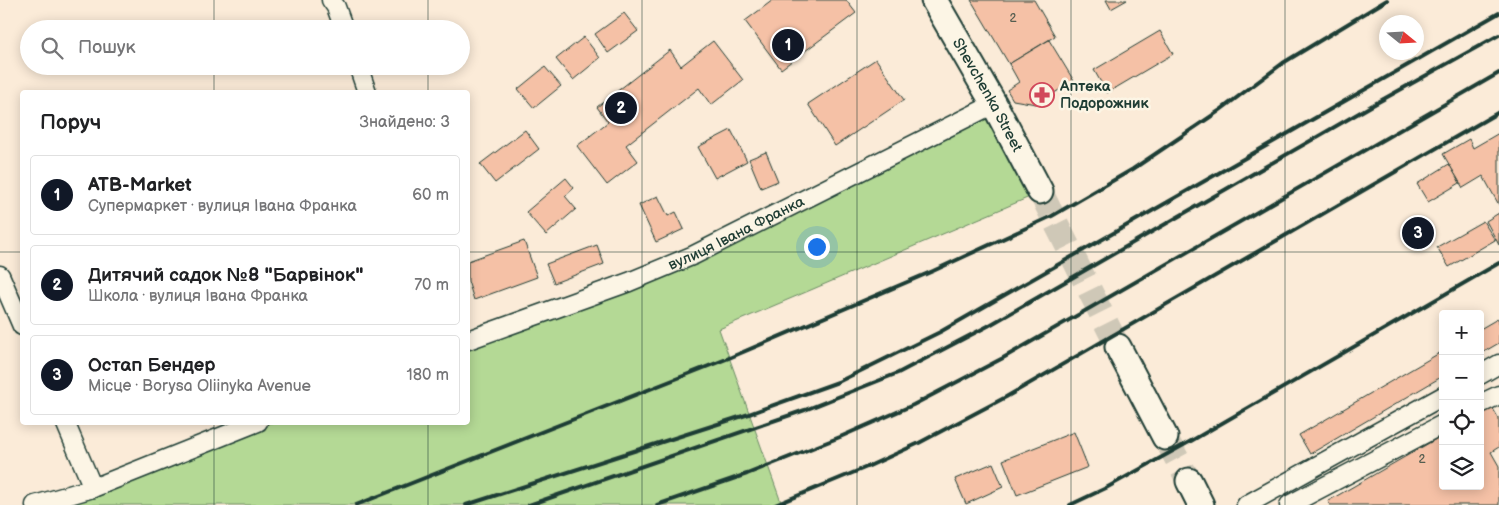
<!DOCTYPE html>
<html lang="uk">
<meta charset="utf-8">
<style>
:root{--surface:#fff;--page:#f6f6f6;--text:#202124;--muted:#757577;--line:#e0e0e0;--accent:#111827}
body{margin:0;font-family:"Balsamiq Sans",sans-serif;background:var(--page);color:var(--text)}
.controls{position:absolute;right:15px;bottom:15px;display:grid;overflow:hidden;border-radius:5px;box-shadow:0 2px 12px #0003}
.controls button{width:45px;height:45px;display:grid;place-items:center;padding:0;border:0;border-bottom:1px solid var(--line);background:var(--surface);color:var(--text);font:25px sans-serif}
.compass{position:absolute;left:1379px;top:15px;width:45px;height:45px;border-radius:50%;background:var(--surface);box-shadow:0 2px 12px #0003;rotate:108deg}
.you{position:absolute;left:816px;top:246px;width:18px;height:18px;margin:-12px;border:4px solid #fff;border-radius:50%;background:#1a73e8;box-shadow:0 0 0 8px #1a73e833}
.badge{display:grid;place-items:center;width:32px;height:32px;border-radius:50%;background:var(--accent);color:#fff;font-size:16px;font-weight:700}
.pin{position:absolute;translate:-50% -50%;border:2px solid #fff;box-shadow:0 1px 5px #0006}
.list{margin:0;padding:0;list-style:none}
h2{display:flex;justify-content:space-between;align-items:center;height:65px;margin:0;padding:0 20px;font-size:21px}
h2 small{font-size:16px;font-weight:400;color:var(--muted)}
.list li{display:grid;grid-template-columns:32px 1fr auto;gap:15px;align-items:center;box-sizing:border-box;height:80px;margin:0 10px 10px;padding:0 10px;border:1px solid var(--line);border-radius:5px}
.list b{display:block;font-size:19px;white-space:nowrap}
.list p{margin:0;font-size:16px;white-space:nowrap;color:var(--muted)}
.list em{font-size:16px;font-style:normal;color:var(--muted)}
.icon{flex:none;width:28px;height:28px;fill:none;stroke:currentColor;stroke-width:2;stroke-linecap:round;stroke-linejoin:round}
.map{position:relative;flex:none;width:1499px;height:505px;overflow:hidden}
.search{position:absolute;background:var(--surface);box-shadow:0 2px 12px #0003;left:20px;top:20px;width:450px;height:55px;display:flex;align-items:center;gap:12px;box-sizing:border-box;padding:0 18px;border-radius:28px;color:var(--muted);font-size:19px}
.panel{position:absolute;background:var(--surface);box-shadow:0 2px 12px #0003;left:20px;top:90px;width:450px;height:335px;border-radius:5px}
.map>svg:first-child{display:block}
.green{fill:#b4d995;stroke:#6a8b64}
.building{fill:#f5c1a6;stroke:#1f3d34}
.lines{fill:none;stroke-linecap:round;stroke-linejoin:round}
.secondary-tunnel{stroke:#cfc8b7;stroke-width:25;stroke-dasharray:25 12;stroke-linecap:butt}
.minor-casing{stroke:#1f3d34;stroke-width:21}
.secondary-casing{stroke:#1f3d34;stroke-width:29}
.minor{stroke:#fcf5e5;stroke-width:18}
.secondary{stroke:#fcf5e5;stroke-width:25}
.rail{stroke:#1f3d34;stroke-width:4}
.grid{fill:none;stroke:#1f3d34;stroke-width:1;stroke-opacity:0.55}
.labels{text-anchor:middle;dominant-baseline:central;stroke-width:5;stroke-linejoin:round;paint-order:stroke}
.number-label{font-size:12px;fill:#545e50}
.poi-label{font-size:15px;font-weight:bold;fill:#1f3d34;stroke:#fcf5e5;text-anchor:start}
.street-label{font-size:15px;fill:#1f3d34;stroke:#fcf5e5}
</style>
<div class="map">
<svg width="1499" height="505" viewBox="0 0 1499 505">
<rect width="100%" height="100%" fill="#fbebd8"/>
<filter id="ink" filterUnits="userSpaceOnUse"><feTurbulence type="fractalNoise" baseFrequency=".02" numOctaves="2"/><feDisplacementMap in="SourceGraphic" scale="10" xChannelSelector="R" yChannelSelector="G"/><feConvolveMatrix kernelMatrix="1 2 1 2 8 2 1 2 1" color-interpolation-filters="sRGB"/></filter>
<g filter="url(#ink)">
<path class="green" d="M994,104L1032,196L719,329L782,505H35L258,423L468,422V340L629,282Z"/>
<g class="building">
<path d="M773,0H846L856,13L781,69L745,21Z"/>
<path d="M971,0H1034L1055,36L1009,64Z"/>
<path d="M1106,0H1127L1111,9Z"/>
<path d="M624,13L638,31L608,53L595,34Z"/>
<path d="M438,24L439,29H416Z"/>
<path d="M1160,31L1173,54L1107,93L1094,70Z"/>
<path d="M584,37L600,58L573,80L556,59Z"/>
<path d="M1049,40L1074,81L1036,104L1013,100L1007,90L1019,82L1009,64Z"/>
<path d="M713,41L743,80L711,105L699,88L626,145L638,161L607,185L577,146L608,122L597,107L670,50L681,66Z"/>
<path d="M876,59L904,100L835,146L808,104Z"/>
<path d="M545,67L561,86L534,108L518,89Z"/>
<path d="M525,130L539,149L495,183L480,164Z"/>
<path d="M731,130L747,161L715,178L698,147Z"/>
<path d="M1499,133V205L1483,176L1463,188L1443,154L1469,139L1473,148Z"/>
<path d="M766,152L778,181L761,188L749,159Z"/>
<path d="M1449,164L1460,183L1428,202L1417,184Z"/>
<path d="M566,178L574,188L565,196L576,209L546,235L526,212Z"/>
<path d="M658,196L668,216L676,212L684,229L656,242L639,205Z"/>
<path d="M1499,213V245L1486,221Z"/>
<path d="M1483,221L1495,240L1449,267L1437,247Z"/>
<path d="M524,241L537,277L474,300L468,281V261Z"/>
<path d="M597,245L604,264L554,283L546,264Z"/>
<path d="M1499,318V343L1480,354V329Z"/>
<path d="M1443,351V376L1310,454L1299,435Z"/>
<path d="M1492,407L1499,419V447L1491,452L1499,466V505H1330L1328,501L1443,435V486H1480V413Z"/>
<path d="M1074,432L1088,467L1017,495L1003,460Z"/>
<path d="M993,463L1003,487L966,504L955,479Z"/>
</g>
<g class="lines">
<g class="secondary-tunnel">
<path d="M1040,191L1118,347"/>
<path d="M1165,437L1189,481"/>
</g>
<defs>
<g id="minor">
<path d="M331,0L336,7L344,29"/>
<path d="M358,66L367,92"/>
<path d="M0,275L22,326"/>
<path id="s1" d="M468,340L629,282L694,255L994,104"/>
<path d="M1480,375L1499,364"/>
<path d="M1480,404L1499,395"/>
<path d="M65,422L93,488"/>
<path d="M35,505L93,488L258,422"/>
<path d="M1246,505L1443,396"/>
<path d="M1289,505L1443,424"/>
</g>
<g id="secondary">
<path id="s2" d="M934,0L994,104L1040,191"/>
<path d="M1118,347L1165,437"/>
<path d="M1189,481L1201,505"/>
</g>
</defs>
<use href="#minor" class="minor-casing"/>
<use href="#secondary" class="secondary-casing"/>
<use href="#minor" class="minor"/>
<use href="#secondary" class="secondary"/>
<g class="rail">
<path d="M356,505L729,358L933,271L1052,216L1133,169L1219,111L1283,63L1387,0"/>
<path d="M466,505L749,414L838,382L940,332L1499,13"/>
<path d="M529,505L805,410L898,373L988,326L1371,106L1499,35"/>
<path d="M657,505L747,474L840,437L913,405L1003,358L1499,73"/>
<path d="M775,505L867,467L917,444L1006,397L1499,112"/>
<path d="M1070,505L1106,488L1191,441L1499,263"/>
</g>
</g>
</g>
<path class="grid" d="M214,0V29M428,0V29M642,0V505M857,0V505M1071,0V505M1285,0V505M214,66V92M428,66V92M0,252H22M468,252H1499M214,422V505M428,422V505"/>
<defs>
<symbol id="pharmacy-ring" viewBox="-11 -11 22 22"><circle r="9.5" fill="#fcf5e5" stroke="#d1495b" stroke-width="1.5"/><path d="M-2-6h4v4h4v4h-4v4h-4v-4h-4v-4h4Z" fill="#d1495b"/></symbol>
</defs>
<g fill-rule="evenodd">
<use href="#pharmacy-ring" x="1028" y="81" width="28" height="28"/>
</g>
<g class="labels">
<g class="number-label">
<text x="1013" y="18">2</text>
<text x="1422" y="459">2</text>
</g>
<g class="poi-label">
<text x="1060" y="86">Аптека<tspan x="1060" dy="17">Подорожник</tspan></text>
</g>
<g class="street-label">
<text stroke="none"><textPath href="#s2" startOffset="109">Shevchenka Street</textPath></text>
<text stroke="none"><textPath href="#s1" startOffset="289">вулиця Івана Франка</textPath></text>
</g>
</g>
</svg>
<div class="controls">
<button>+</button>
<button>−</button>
<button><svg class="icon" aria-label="locate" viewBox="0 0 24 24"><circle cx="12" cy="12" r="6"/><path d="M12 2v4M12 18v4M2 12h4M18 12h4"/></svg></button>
<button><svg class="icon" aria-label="layers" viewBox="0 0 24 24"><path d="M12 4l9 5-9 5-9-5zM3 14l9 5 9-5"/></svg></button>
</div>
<svg class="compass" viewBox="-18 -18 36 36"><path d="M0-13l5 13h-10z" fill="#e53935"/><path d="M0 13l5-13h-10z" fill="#757577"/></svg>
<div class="you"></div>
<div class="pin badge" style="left:788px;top:45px">1</div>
<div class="pin badge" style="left:621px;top:108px">2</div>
<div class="pin badge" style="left:1418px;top:233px">3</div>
<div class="search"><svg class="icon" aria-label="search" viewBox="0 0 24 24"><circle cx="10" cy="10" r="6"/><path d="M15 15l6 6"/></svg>Пошук</div>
<section class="panel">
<h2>Поруч<small>Знайдено: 3</small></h2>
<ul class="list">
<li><span class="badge">1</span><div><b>ATB-Market</b><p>Супермаркет · вулиця Івана Франка</p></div><em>60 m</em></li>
<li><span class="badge">2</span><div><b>Дитячий садок №8 &quot;Барвінок&quot;</b><p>Школа · вулиця Івана Франка</p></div><em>70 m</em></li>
<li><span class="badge">3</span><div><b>Остап Бендер</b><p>Місце · Borysa Oliinyka Avenue</p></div><em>180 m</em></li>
</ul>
</section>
</div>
